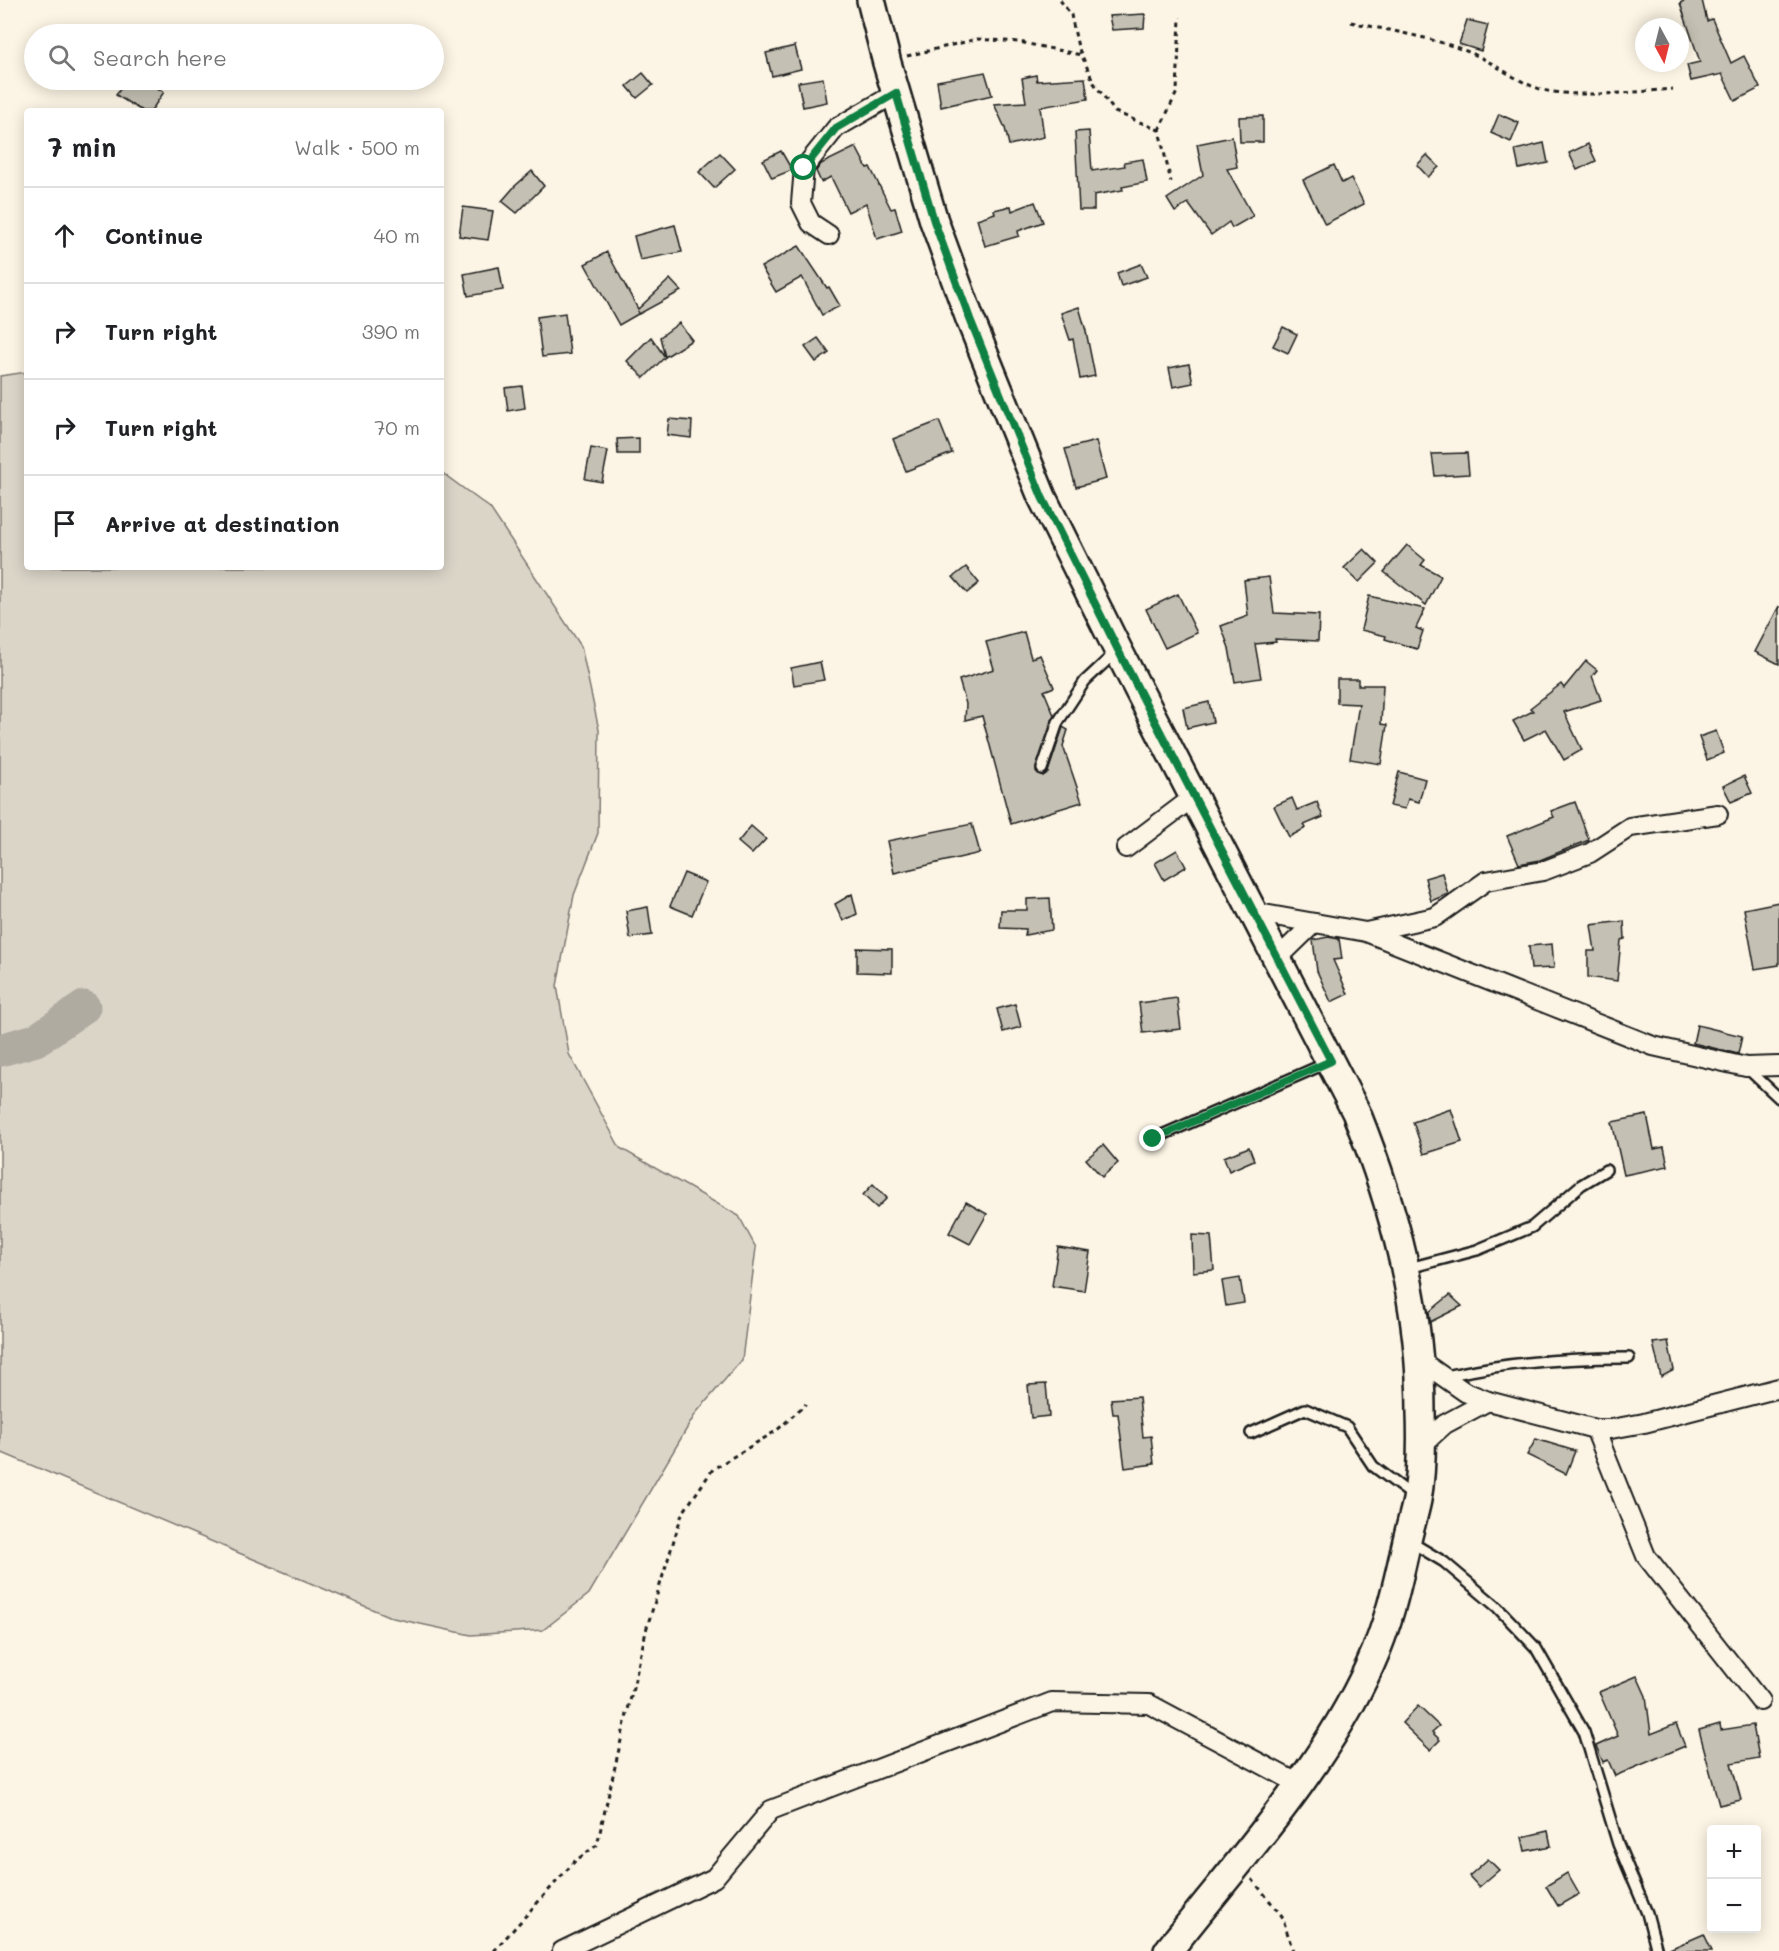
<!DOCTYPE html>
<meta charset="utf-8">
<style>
:root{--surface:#fff;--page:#f2f2f2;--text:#202124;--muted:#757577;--line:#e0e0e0}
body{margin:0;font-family:Mali,sans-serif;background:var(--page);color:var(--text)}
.controls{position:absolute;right:18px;bottom:18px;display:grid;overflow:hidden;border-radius:6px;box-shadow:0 3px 15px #0003}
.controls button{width:54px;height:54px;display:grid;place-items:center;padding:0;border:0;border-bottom:2px solid var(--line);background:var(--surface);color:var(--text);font:30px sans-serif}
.compass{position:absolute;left:1635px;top:18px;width:54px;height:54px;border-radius:50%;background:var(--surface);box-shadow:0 3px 15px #0003;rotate:173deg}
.stop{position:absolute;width:18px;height:18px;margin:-14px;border:4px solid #0b8043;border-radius:50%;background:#fff}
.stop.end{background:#0b8043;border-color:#fff;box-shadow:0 2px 6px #0008}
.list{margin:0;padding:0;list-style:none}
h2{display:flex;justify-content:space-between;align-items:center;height:78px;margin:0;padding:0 24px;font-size:26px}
h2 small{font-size:20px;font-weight:400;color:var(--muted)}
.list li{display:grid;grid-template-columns:39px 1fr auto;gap:18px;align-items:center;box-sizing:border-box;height:96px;padding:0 24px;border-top:2px solid var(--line)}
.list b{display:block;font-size:22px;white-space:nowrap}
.list em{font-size:20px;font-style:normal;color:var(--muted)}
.icon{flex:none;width:33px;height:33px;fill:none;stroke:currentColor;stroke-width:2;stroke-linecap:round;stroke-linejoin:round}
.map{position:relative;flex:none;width:1779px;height:1951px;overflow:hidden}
.search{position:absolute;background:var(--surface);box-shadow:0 3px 15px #0003;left:24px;top:24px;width:420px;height:66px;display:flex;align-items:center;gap:15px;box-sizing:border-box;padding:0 21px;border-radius:33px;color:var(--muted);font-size:22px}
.panel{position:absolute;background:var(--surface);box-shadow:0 3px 15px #0003;left:24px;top:108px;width:420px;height:462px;border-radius:6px}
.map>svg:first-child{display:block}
.green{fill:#dbd5c8;stroke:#7c7872;stroke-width:1.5}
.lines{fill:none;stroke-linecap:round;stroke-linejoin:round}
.river{stroke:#b0aba1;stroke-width:33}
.building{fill:#c4c0b3;stroke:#1c1c1c;stroke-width:1.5}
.lane-casing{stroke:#1c1c1c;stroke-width:14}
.street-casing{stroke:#1c1c1c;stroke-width:22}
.primary-casing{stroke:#1c1c1c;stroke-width:32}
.path{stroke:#1c1c1c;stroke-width:3;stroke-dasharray:4.5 4.5;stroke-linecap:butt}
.lane{stroke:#fcf5e5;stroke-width:9}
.street{stroke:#fcf5e5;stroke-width:18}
.primary{stroke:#fcf5e5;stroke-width:27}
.route{stroke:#0b8043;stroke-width:8}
</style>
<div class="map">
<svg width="1779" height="1951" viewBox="0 0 1779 1951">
<rect width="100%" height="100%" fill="#fcf5e5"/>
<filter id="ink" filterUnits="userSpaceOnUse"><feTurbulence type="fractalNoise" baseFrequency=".0167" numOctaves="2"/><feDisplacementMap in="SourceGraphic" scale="12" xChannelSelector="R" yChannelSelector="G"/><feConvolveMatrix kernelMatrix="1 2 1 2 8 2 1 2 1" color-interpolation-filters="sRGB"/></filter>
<g filter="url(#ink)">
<path class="green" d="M27,372V567H441V472L490,508L581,646L599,730L598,833L574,895L557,986L569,1054L620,1148L739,1216L756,1248L742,1360L696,1413L589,1594L543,1630L471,1635L393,1618L0,1452V376Z"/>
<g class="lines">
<path class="river" d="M0,1050L36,1040L84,1007"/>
</g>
<g class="building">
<path d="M1686,0H1702L1707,21L1712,19L1731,63L1744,56L1760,88L1735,101L1722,74L1691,81L1687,65L1700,62L1680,3Z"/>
<path d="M1145,14L1144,28L1112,30L1109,16Z"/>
<path d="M1467,20L1488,25L1481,51L1459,44Z"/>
<path d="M795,46L801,69L772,76L766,53Z"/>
<path d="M985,72L992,95L941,107L937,81Z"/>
<path d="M643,73L653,85L637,98L627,86Z"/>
<path d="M1036,75L1037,81L1085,78L1088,99L1040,107L1044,137L1009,145L1005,128L994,104L1026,102L1022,78Z"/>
<path d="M823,78L827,102L803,107L798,82Z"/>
<path d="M126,80H145L164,92L151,111H142L116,95Z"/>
<path d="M1499,114L1519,123L1511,142L1491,133Z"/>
<path d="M1263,116V142H1240L1239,117Z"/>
<path d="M1089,131L1092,171L1125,166L1124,162L1143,159L1147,182L1122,187L1123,190L1094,195V210H1079L1075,132Z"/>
<path d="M1232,137L1237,167L1227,169L1253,216L1232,228L1229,222L1211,235L1188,203L1175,212L1167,199L1203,175L1197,144Z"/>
<path d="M1544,143L1548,163L1519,169L1515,150Z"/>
<path d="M1588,144L1596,161L1577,170L1569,153Z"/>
<path d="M856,147L867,168L870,167L891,209L895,208L902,231L877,239L866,203L848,212L831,177L821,182L816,171L821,164Z"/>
<path d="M781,151L792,170L772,178L763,160Z"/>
<path d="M720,153L735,169L714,188L699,172Z"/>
<path d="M1427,155L1439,167L1428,177L1417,165Z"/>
<path d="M1334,165L1342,183L1351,178L1364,204L1325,224L1303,180Z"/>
<path d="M532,171L544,186L517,213L502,201L515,186Z"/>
<path d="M1035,202L1043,222L1018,231L1019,236L985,246L977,219L995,213L994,210L1011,206L1012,211Z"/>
<path d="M463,207L493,211L488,240L459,236Z"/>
<path d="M675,225L682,252L640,260L634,236Z"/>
<path d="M799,246L827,288L829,287L840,306L822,315L802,277L776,292L761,267Z"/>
<path d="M607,252L638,309L670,279L681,291L639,314L638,311V314L619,325L585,264Z"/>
<path d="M1141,264L1147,277L1121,286L1117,273Z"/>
<path d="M499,267L503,290L468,296L464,274Z"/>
<path d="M1079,307L1086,331L1095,376L1080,379L1073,339L1070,340L1061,313Z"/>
<path d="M565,313L570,354L542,357L537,317Z"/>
<path d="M679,323L692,340L665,357L660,337Z"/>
<path d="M1283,327L1297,334L1288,353L1273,346Z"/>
<path d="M651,337L665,357L644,378L627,361Z"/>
<path d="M818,338L829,353L816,362L805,347Z"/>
<path d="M1189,364L1193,383L1173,387L1169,368Z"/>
<path d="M522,386L525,408L508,411L505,388Z"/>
<path d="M669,419L692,421L691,438L667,435Z"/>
<path d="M939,421L952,453L906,471L893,439Z"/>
<path d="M639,438V454H618L617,439Z"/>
<path d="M1096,441L1106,479L1076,487L1065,449Z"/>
<path d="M591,448L608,451L602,482L585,479Z"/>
<path d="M1467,453L1469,474L1435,476L1432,454Z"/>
<path d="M1407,545L1425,560L1421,565L1441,576L1426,605L1384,572Z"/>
<path d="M1364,549L1378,563L1359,582L1344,568Z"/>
<path d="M966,567L979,583L967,593L953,577Z"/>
<path d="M1269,577L1274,613L1319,615L1318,641L1275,639L1276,642L1255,644L1261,678L1235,682L1229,648L1221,626L1248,616L1244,580Z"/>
<path d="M1178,594L1197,633L1165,648L1146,609Z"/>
<path d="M1369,596L1425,609L1416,628L1423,631L1417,649L1385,639L1386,636L1361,630Z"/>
<path d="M1779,606V664L1755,652Z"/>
<path d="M1024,632L1031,658L1040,655L1054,687L1044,691L1054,715L1036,771L1043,776L1048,772L1063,727L1068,730L1063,746L1082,802L1011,824L982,716L965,720L966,704L959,680L994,669L986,642Z"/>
<path d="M1586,661L1597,670L1592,676L1601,700L1564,712L1582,750L1564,760L1546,729L1524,740L1513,721L1533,711L1530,708L1561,684L1564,688Z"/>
<path d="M820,662L824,680L794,685L791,668Z"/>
<path d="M1337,679H1358V685H1383L1381,724L1387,725L1381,764L1350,759L1359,704L1337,703Z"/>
<path d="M1209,702L1213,722L1187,728L1183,708Z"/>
<path d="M1716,731L1724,753L1707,760L1699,737Z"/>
<path d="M1399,772L1425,779L1419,802L1408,799L1405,809L1390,806Z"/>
<path d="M1744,776L1752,793L1731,802L1723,786Z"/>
<path d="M1292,798L1297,810L1317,802L1323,817L1304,825L1306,828L1289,837L1274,806Z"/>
<path d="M1575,802L1589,840L1540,860L1519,864L1507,836L1554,817L1551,811Z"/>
<path d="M972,824L980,853L894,873L887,841Z"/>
<path d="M751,826L766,839L752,854L738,842Z"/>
<path d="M1177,850L1186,867L1164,880L1155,863Z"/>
<path d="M684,873L706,882L692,915L670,906Z"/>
<path d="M1442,873L1448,894L1431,901L1425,878Z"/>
<path d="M852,894L857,914L843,921L835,904Z"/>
<path d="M1050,898L1052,930L1025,935L1026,929L1000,928L1001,910H1027V899Z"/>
<path d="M1779,902V965L1755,969L1744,909Z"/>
<path d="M648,907L652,935L630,938L626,911Z"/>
<path d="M1624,921L1625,939L1621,940L1617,981L1588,977V951H1595L1591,925Z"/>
<path d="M1328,937L1339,939L1342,959L1333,960L1348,994L1331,1002L1317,971L1313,940Z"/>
<path d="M1552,944L1554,968L1531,969L1529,946Z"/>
<path d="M857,948L892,949V973L857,972Z"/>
<path d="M1177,998L1181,1029L1143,1033L1139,1003Z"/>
<path d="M1015,1004L1021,1027L1003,1032L997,1009Z"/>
<path d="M1697,1025L1742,1036L1738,1054L1693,1043Z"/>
<path d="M1451,1109L1462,1142L1424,1154L1413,1122Z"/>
<path d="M1647,1115L1654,1149L1664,1147L1668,1166L1624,1175L1612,1122Z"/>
<path d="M1103,1145L1118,1163L1102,1177L1086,1159Z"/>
<path d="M1249,1147L1254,1160L1229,1171L1224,1157Z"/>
<path d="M873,1184L887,1198L877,1208L863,1195Z"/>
<path d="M966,1202L987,1214L970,1244L949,1233Z"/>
<path d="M1192,1235L1211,1236L1214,1270L1193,1272Z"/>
<path d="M1058,1247L1090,1252L1084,1291L1052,1286Z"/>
<path d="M1240,1278L1244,1303L1226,1306L1222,1281Z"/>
<path d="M1450,1295L1462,1306L1430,1322L1429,1312Z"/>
<path d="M1668,1341L1674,1370L1661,1377L1653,1343Z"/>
<path d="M1046,1384L1049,1416L1031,1418L1028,1385Z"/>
<path d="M1139,1397L1143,1437L1151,1436L1154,1464L1125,1468L1118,1414H1113L1111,1399Z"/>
<path d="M1536,1439L1575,1451L1566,1474L1527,1455Z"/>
<path d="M1637,1676L1646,1696L1651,1734L1676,1724L1685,1746L1615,1776L1608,1760L1603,1762L1596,1746L1618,1736L1599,1692Z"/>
<path d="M1418,1706L1439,1726L1432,1732L1440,1740L1430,1750L1402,1723Z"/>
<path d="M1720,1724L1721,1730L1753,1725L1759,1758L1731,1763L1741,1800L1719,1805L1699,1730Z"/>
<path d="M1548,1831L1551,1846L1525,1851L1522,1837Z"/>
<path d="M1488,1859L1499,1870L1479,1887L1469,1876Z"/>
<path d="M1567,1873L1579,1894L1558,1906L1546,1886Z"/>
<path d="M1704,1934L1712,1951H1665Z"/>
</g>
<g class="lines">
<defs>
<g id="lane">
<path d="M1042,769L1058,722L1085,681L1116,652"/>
<path d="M1748,1069L1779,1098"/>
<path d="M1153,1139L1329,1062"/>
<path d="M1409,1268L1477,1250L1532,1227L1581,1185L1606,1170"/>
<path d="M1446,1376C1506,1362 1567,1358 1629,1358"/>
<path d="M1251,1433L1305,1409L1347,1427L1373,1466L1413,1496"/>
<path d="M1409,1541L1444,1562L1496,1606L1536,1648L1584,1732L1618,1844L1647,1913L1657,1951"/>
</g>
<g id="street">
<path d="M829,235L811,223L801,203L804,168L836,128L896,93"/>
<path d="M1126,848L1195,796"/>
<path d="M1252,912L1366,932L1653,1046L1746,1067L1779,1066"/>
<path d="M1366,932L1435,917L1486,881L1543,871L1590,853L1630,827L1718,814"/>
<path d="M1277,959L1314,923"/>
<path d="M1421,1361L1465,1392L1488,1401L1595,1429H1611L1644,1423L1779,1388"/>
<path d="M1595,1429L1646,1556L1760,1701"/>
<path d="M1422,1445L1445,1424L1488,1401"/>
<path d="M562,1951L714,1878L771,1810L1052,1702L1149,1704L1299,1784"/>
</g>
<path id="primary" d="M871,0L887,63L934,221L970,319L1042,497L1118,650L1356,1112C1395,1210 1421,1307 1421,1413C1422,1442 1422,1472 1417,1500C1414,1515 1409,1530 1406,1545C1397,1586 1388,1626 1370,1665C1322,1771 1239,1860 1168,1951"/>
</defs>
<use href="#lane" class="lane-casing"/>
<use href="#street" class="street-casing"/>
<use href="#primary" class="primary-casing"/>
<g class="path">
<path d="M1060,0L1071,15L1078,47L1094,83L1115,112L1159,130L1171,182"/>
<path d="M1351,22C1390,31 1433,37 1471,53C1498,64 1523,88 1553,92C1593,97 1633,92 1673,89"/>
<path d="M907,56L977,39L1019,42L1081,55"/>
<path d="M1159,130L1177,92L1180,17"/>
<path d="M1252,1879L1282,1916L1293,1951"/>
<path d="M494,1951L575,1861L597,1845L647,1627L682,1514L713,1469L776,1431L806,1404"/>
</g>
<use href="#lane" class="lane"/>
<use href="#street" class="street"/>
<use href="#primary" class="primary"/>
</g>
</g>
<g class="lines" filter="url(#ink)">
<path class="route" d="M804,168L836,128L896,93L934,221L970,319L1042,497L1118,650L1331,1061L1153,1139"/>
</g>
</svg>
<div class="controls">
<button>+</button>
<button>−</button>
</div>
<svg class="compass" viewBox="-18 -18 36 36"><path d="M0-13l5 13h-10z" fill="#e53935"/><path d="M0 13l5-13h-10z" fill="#757577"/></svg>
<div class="stop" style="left:804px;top:168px"></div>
<div class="stop end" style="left:1153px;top:1139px"></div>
<div class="search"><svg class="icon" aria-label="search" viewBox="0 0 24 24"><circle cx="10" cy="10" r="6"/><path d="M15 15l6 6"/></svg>Search here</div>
<section class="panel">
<h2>7 min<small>Walk · 500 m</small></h2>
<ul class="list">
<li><svg class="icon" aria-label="ahead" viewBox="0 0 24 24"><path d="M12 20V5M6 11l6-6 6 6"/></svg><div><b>Continue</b></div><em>40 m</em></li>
<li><svg class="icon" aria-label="right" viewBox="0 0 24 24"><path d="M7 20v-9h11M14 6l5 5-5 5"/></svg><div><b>Turn right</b></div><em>390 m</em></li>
<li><svg class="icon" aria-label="right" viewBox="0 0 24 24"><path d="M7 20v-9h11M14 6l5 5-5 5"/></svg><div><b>Turn right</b></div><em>70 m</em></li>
<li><svg class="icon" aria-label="arrive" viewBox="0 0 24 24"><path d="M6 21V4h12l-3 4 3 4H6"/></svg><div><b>Arrive at destination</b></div></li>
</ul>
</section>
</div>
